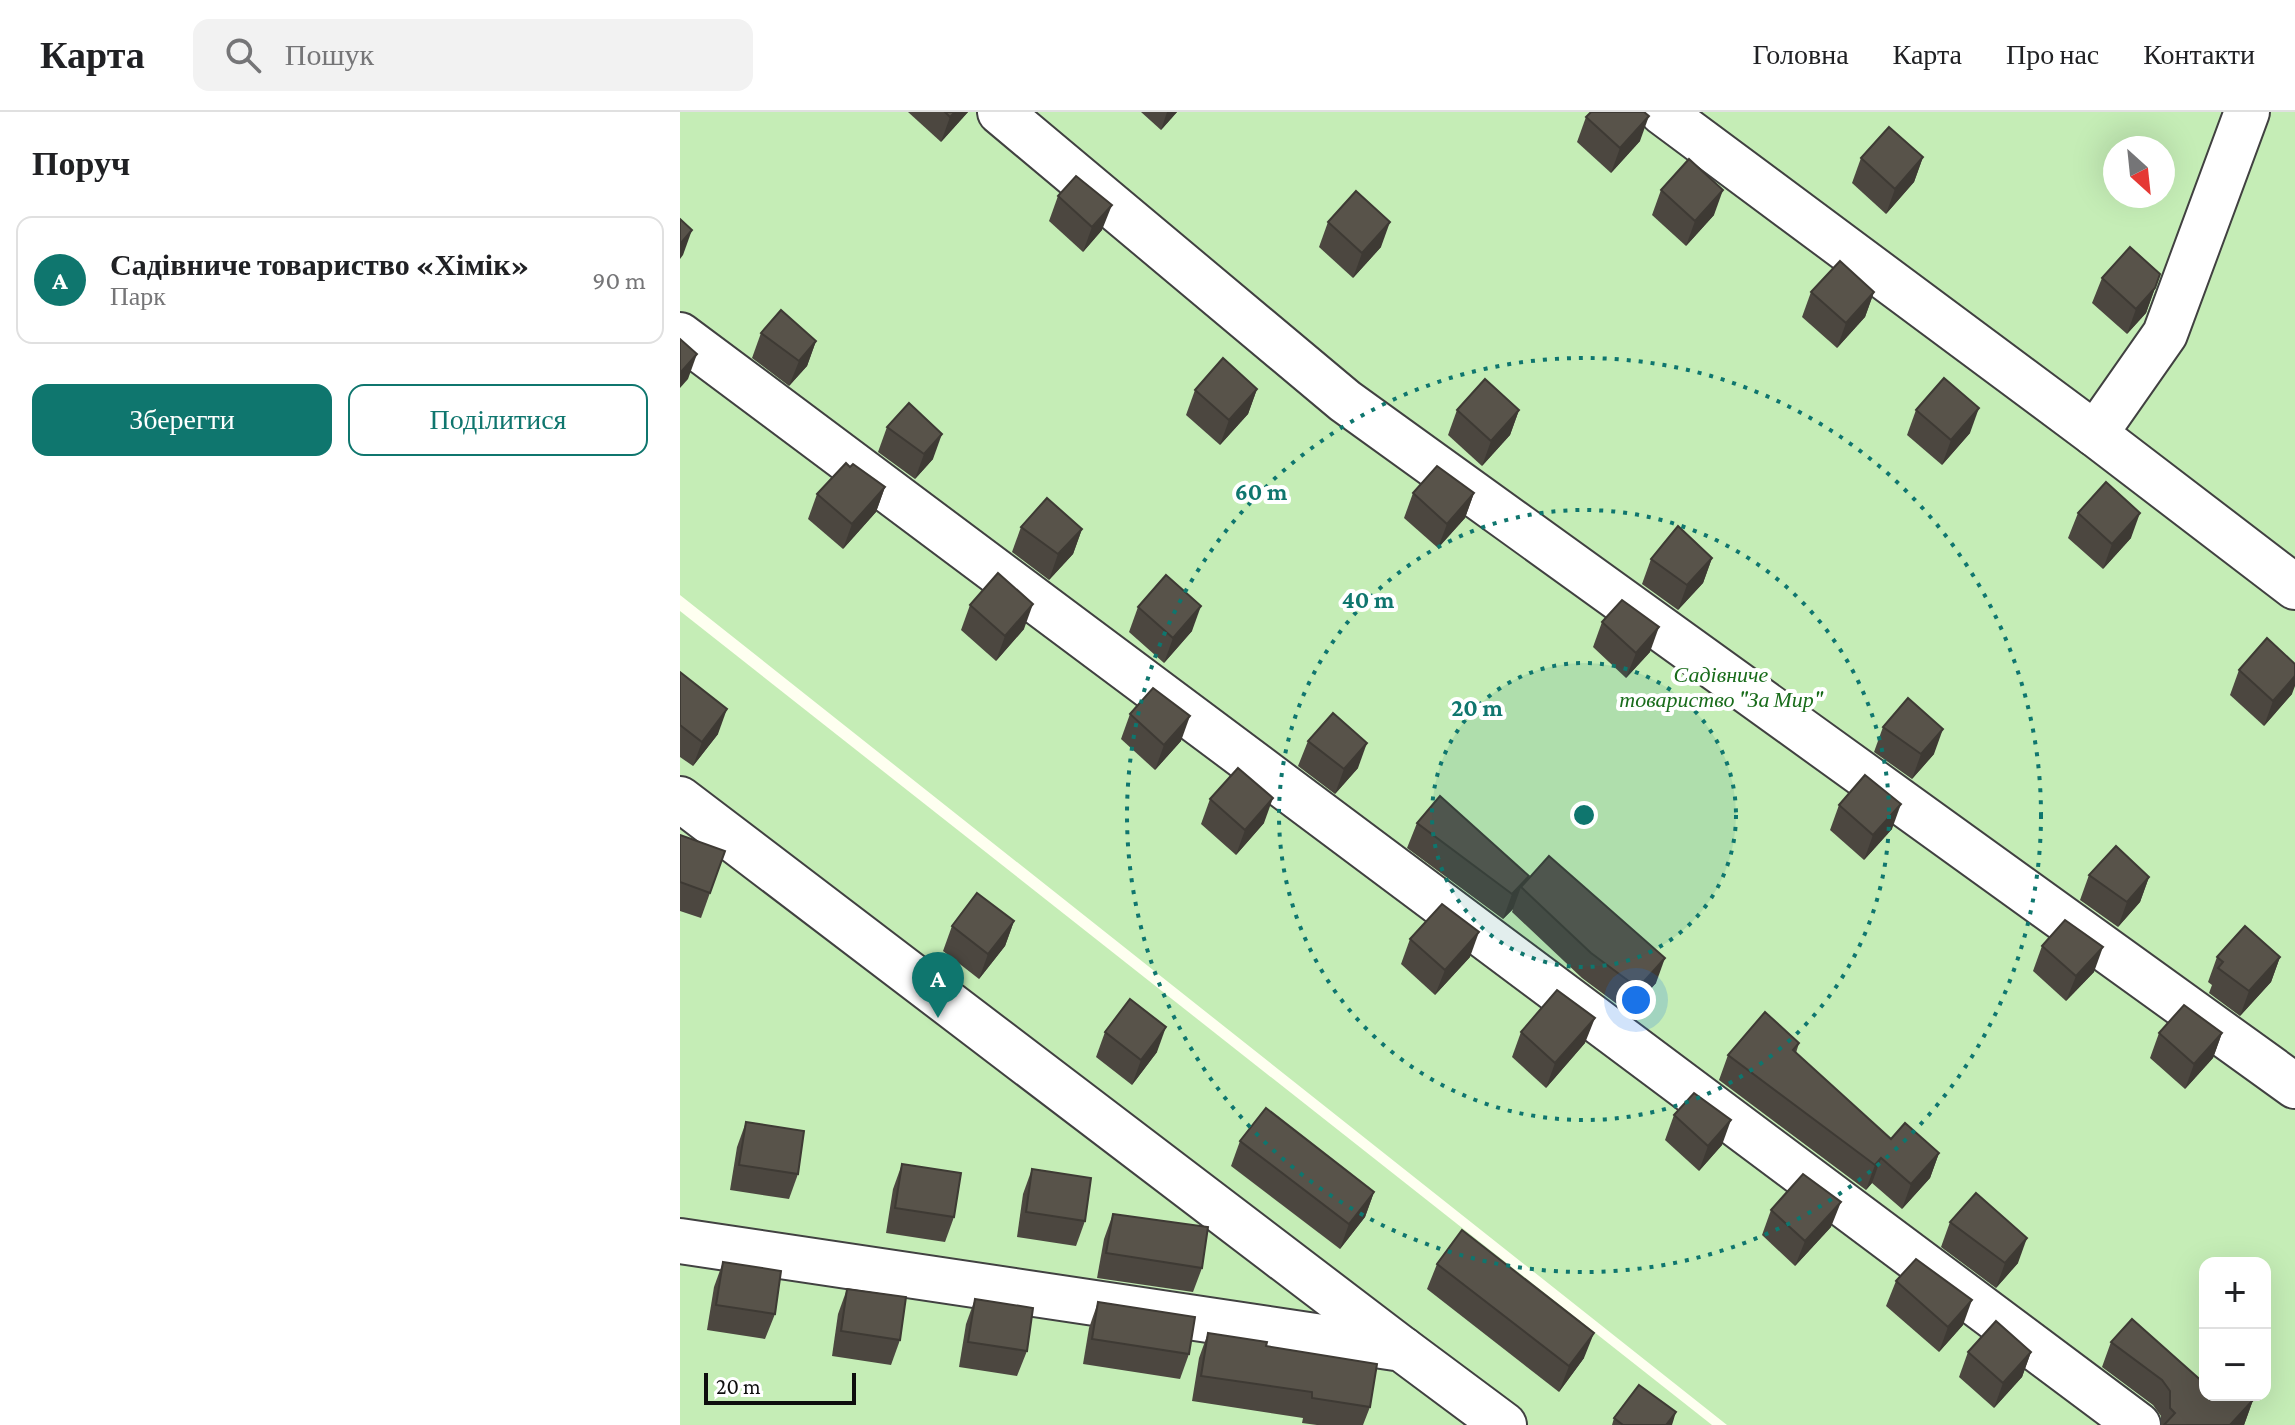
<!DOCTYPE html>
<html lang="uk">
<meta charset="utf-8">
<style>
:root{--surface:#fff;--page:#f2f2f2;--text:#202124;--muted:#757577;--line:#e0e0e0;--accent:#0f766e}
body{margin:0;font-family:"Crimson Pro",serif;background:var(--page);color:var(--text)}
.controls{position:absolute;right:24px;bottom:24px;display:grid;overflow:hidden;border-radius:16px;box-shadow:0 8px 32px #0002}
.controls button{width:72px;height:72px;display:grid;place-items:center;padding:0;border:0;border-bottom:2px solid var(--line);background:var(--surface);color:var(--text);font:40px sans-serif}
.compass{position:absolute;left:1423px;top:24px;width:72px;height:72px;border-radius:50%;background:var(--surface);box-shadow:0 8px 32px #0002;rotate:153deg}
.scale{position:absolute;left:24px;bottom:20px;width:152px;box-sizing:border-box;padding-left:8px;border:4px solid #0e0e0e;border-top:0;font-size:22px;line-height:28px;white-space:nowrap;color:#0e0e0e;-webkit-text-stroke:6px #fff;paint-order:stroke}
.you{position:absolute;left:956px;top:888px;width:28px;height:28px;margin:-20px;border:6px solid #fff;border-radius:50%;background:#1a73e8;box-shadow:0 0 0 12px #1a73e833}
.badge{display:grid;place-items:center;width:52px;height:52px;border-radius:50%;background:var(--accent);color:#fff;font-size:26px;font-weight:700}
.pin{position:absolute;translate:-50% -66px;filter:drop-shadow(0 2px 4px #0008)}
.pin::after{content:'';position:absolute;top:42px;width:28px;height:24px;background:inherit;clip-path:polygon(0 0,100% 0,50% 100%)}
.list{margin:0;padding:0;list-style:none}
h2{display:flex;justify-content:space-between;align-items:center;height:104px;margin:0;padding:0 32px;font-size:34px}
h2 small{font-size:26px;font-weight:400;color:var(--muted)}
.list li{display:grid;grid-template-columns:52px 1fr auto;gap:24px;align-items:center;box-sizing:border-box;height:128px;margin:0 16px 16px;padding:0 16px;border:2px solid var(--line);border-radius:16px}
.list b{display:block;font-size:30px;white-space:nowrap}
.list p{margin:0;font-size:26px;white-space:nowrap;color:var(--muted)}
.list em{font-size:26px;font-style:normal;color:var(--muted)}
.actions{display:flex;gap:16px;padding:24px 32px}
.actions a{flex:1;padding:18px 0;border:2px solid var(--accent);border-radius:16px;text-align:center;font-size:28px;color:var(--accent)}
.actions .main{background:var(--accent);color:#fff}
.icon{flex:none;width:44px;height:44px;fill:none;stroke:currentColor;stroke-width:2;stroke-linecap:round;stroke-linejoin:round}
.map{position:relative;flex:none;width:1615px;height:1313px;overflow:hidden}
header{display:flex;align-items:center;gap:48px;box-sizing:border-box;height:112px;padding:0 40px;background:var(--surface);border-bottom:2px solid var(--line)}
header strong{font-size:38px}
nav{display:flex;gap:44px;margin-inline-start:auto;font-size:28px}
.search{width:560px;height:72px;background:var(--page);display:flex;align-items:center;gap:20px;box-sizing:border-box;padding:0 28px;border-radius:16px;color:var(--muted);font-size:30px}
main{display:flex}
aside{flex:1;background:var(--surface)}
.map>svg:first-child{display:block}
.green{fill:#c5edb6;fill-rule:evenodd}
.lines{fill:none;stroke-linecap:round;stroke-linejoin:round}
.minor-casing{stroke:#414141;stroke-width:48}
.minor{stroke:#fff;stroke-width:44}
.wall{fill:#4c4740}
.shaded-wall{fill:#3e3a34}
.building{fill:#58534a;stroke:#3e3a34;stroke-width:2}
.ring{fill:none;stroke:#0f766e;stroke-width:4;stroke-dasharray:4 8}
.labels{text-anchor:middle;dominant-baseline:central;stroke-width:8;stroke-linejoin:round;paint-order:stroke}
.park-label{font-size:22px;font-style:italic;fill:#196c1b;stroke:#fff}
.centre{fill:#0f766e;stroke:#fff;stroke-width:4}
.ring-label{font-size:24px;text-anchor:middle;font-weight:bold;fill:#0f766e;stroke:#fff;stroke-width:8;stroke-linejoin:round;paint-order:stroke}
</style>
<header>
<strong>Карта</strong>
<div class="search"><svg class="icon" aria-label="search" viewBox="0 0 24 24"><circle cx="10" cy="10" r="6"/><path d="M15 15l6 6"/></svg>Пошук</div>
<nav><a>Головна</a><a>Карта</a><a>Про нас</a><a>Контакти</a></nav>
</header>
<main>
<aside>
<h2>Поруч<small></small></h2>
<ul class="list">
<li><span class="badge">A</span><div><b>Садівниче товариство «Хімік»</b><p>Парк</p></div><em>90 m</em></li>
</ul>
<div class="actions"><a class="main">Зберегти</a><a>Поділитися</a></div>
</aside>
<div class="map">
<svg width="1615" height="1313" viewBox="0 0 1615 1313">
<rect width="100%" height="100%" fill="#fefff0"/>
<g class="green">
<path d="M0,0H1615V1313H1047L0,483ZM1435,36H1483V84H1435ZM1525,1151H1585V1283H1525Z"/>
<path d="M0,499L1032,1313H0Z"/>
</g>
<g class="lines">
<defs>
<g id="minor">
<path d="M320,0L665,289L1615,974"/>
<path d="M982,0L1415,322L1485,222L1567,0"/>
<path d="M0,223L1458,1313"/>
<path d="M1415,322L1615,475"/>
<path d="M0,687L722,1237"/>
<path d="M0,1129L722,1237L824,1313"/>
</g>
</defs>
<use href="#minor" class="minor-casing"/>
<use href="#minor" class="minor"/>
</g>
<g class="wall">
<path d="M228,0H288L261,30Z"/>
<path d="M461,0H497L481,18Z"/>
<path d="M906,5L960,29L931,61L897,30Z"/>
<path d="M1243,45L1234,70L1206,102L1172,71L1181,46Z"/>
<path d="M981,78L1034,103L1006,134L972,103Z"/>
<path d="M378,84L422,118L403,140L369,109Z"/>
<path d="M648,110L701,135L673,166L639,135Z"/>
<path d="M1480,162L1466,201L1447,222L1412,191L1422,166Z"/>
<path d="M1131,180H1194L1185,205L1157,236L1122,205Z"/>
<path d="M81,221L136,229L127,254L109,274L72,246Z"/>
<path d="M577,277L568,302L540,333L506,303L515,278Z"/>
<path d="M777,298H839L830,323L802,354L768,323Z"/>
<path d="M1236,298L1290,321L1262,353L1227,323Z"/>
<path d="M207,315L253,347L235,367L198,340Z"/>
<path d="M205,375L196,400L163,437L128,407L137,382Z"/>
<path d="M733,381H794L785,406L758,436L724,406Z"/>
<path d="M1398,401L1451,426L1423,457L1388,426Z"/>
<path d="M341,415L402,417L393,442L369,468L332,440Z"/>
<path d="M1032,446L1023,471L998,498L962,472L971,447Z"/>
<path d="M290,493L344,517L316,549L281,518Z"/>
<path d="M458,495L512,519L484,551L449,520Z"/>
<path d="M922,510L970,540L946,566L913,535Z"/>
<path d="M1559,558L1612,582L1584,614L1550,583Z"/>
<path d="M0,560L38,622L13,654L0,645Z"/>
<path d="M450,602L501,629L475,658L441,627Z"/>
<path d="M1203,615L1254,642L1232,667L1194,640Z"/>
<path d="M628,629L678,656L655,682L618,654Z"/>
<path d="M530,687L584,711L556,743L521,712Z"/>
<path d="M1159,693L1212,717L1184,748L1150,718Z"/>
<path d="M737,711L847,767L976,871L949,901L902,866L832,800L833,797L823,807L727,736Z"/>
<path d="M0,723L45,739L21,806L0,799Z"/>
<path d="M1409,763L1469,765L1460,790L1438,815L1400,788Z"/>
<path d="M334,809L325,834L299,867L263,839L272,814Z"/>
<path d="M730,827L790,845L755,883L721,852Z"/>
<path d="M1362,834L1414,860L1386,889L1353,859Z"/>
<path d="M1537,845H1600L1591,870L1560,904L1529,881L1532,873L1528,870Z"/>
<path d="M425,920L477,940L452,973L416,945Z"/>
<path d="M841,920L905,931L866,976L832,945Z"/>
<path d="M1479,921H1542L1533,946L1505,977L1470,946Z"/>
<path d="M1119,931L1116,941L1211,1027L1259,1041L1250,1066L1222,1097L1192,1071L1186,1078L1039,968L1048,943Z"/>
<path d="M994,1003L1042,1033L1019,1059L985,1028Z"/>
<path d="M66,1010L118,1062L109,1087L50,1078L57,1035Z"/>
<path d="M560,1029L694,1080L685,1105L660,1137L551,1054Z"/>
<path d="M222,1052L274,1105L265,1130L206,1121L213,1077Z"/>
<path d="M352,1057L405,1109L396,1134L337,1125L343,1082Z"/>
<path d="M1091,1098L1151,1115L1115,1154L1082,1123Z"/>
<path d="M433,1102L522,1156L513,1180L417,1166L424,1127Z"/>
<path d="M1270,1110L1338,1151L1316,1176L1261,1135Z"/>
<path d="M43,1150L95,1202L85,1227L27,1218L34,1175Z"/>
<path d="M757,1152L904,1246L879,1280L747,1177Z"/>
<path d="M1216,1169L1283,1213L1259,1240L1206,1194Z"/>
<path d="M167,1177L220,1228L211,1253L152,1244L158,1202Z"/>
<path d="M295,1187L347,1239L337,1264L279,1255L286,1212Z"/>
<path d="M418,1190L509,1242L500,1267L403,1252L409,1216Z"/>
<path d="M528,1221L586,1234L690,1295L683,1313H637L622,1311L623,1306L512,1289L519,1246Z"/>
<path d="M1431,1230L1525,1272L1573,1288L1564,1313H1481V1304L1473,1293L1422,1255Z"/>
<path d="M1288,1240H1351L1342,1265L1314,1296L1279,1265Z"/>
<path d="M934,1306L992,1313H932Z"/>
</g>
<g class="shaded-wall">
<path d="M275,0H288L261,30L270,5Z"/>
<path d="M487,0H497L481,18Z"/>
<path d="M969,4L960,29L931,61L940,36Z"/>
<path d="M1243,45L1234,70L1206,102L1215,77Z"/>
<path d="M1043,78L1034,103L1006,134L1015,109Z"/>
<path d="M432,93L422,118L403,140L412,115Z"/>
<path d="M710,110L701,135L673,166L682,141Z"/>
<path d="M12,118L3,143L0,147V132Z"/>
<path d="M1475,176L1466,201L1447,222L1456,197Z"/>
<path d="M1194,180L1185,205L1157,236L1166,211Z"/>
<path d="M136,229L127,254L109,274L119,249Z"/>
<path d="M17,242L8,267L0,276V261Z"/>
<path d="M577,277L568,302L540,333L549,308Z"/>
<path d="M1299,296L1290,321L1262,353L1271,328Z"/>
<path d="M839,298L830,323L802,354L811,329Z"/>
<path d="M262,322L253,347L235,367L244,342Z"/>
<path d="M205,375L196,400L163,437L172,412Z"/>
<path d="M794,381L785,406L758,436L767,412Z"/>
<path d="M1460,401L1451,426L1423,457L1432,432Z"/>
<path d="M402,417L393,442L369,468L378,442Z"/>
<path d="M1032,446L1023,471L998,498L1007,473Z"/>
<path d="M353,492L344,517L316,549L325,524Z"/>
<path d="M521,494L512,519L484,551L493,526Z"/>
<path d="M979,515L970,540L946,566L956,541Z"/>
<path d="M1615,564V574L1612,582L1584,614L1593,589Z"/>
<path d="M47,597L38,622L13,654L22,630Z"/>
<path d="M510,604L501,629L475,658L484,633Z"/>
<path d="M1263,617L1254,642L1232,667L1241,642Z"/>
<path d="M687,631L678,656L655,682L664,657Z"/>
<path d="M593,686L584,711L556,743L565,718Z"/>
<path d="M1221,692L1212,717L1184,748L1193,723Z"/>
<path d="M849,764L844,778L841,775L833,797L823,807L832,782Z"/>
<path d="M1469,765L1460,790L1438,815L1447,790Z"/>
<path d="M334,809L325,834L299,867L308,842Z"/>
<path d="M799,820L790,845L755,883L765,858Z"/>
<path d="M1423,835L1414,860L1386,889L1396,864Z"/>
<path d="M1600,845L1591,870L1560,904L1569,879Z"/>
<path d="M985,846L976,871L949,901L958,876Z"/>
<path d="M915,906L905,931L866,976L875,951Z"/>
<path d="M486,915L477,940L452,973L461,948Z"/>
<path d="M1542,921L1533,946L1505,977L1514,952Z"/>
<path d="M1051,1008L1042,1033L1019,1059L1028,1034Z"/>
<path d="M1259,1041L1250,1066L1222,1097L1231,1072Z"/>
<path d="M1201,1046L1192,1071L1186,1078L1195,1053Z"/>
<path d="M694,1080L685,1105L660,1137L669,1112Z"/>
<path d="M1161,1090L1151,1115L1115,1154L1125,1129Z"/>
<path d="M1347,1126L1338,1151L1316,1176L1325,1151Z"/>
<path d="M1292,1188L1283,1213L1259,1240L1268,1215Z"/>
<path d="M914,1221L904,1246L879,1280L889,1254Z"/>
<path d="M1351,1240L1342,1265L1314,1296L1323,1271Z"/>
<path d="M1573,1288L1564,1313H1550Z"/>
<path d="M996,1300L992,1313H986Z"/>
</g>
<g class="building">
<path d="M265,0H275L270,5Z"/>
<path d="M911,0H964L969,4L940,36L906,5Z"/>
<path d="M1209,15L1243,45L1215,77L1181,46Z"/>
<path d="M1009,47L1043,78L1015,109L981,78Z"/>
<path d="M396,64L432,93L412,115L378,84Z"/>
<path d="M676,79L710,110L682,141L648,110Z"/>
<path d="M0,107L12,118L0,132Z"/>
<path d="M1450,135L1480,162L1475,176L1456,197L1422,166Z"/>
<path d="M1160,149L1194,180L1166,211L1131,180Z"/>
<path d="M101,198L136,229L119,249L81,221Z"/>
<path d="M0,227L17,242L0,261Z"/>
<path d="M543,246L577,277L549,308L515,278Z"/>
<path d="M1264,266L1299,296L1271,328L1236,298Z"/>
<path d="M805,267L839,298L811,329L777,298Z"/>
<path d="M229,291L262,322L244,342L207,315Z"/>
<path d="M166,351L170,355L173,352L205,375L172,412L137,382Z"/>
<path d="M757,354L794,381L767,412L733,381Z"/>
<path d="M1426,370L1460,401L1432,432L1398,401Z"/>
<path d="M367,386L402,417L378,442L341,415Z"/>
<path d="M998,414L1032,446L1007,473L971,447Z"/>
<path d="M318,461L353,492L325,524L290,493Z"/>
<path d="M486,463L521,494L493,526L458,495Z"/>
<path d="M942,488L979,515L956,541L922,510Z"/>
<path d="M1587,526L1615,552V564L1593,589L1559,558Z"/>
<path d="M0,560L47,597L22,630L0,613Z"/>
<path d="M473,576L510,604L484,633L450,602Z"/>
<path d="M1228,586L1263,617L1241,642L1203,615Z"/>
<path d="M653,601L687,631L664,657L628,629Z"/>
<path d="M558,656L593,686L565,718L530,687Z"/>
<path d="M1185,663L1221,692L1193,723L1159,693Z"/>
<path d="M760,684L849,764L832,782L737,711Z"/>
<path d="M0,723L45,739L30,781L0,770Z"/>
<path d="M1436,734L1469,765L1447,790L1409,763Z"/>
<path d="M869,744L985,846L958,876L911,841L841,775Z"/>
<path d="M297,781L334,809L308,842L272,814Z"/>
<path d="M762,792L799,820L765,858L730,827Z"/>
<path d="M1385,808L1423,835L1396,864L1362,834Z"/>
<path d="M1565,814L1600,845L1569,879L1538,856L1543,850L1537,845Z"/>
<path d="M877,878L915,906L875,951L841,920Z"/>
<path d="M450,887L486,915L461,948L425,920Z"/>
<path d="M1504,893L1542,921L1514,952L1479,921Z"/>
<path d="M1085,900L1119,931L1113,938L1211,1027L1225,1011L1259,1041L1231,1072L1201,1046L1195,1053L1048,943Z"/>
<path d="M1014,981L1051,1008L1028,1034L994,1003Z"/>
<path d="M586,996L694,1080L669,1112L560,1029Z"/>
<path d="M66,1010L124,1019L118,1062L59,1053Z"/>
<path d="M222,1052L281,1061L274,1105L215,1096Z"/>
<path d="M352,1057L411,1066L405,1109L346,1100Z"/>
<path d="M1123,1062L1161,1090L1125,1129L1091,1098Z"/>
<path d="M1296,1081L1347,1126L1325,1151L1270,1110Z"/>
<path d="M433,1102L528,1115L522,1156L426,1141Z"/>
<path d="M782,1118L914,1221L889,1254L757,1152Z"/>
<path d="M1236,1147L1292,1188L1268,1215L1216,1169Z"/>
<path d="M43,1150L101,1159L95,1202L36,1193Z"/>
<path d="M167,1177L226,1185L220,1228L161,1219Z"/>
<path d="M295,1187L353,1196L347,1239L288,1230Z"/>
<path d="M418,1190L515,1205L509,1242L412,1227Z"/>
<path d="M1452,1207L1525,1272V1283H1568L1573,1288L1550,1313H1484L1495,1301L1490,1296V1279L1482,1268L1431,1230Z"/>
<path d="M1316,1209L1351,1240L1323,1271L1288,1240Z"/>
<path d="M528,1221L587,1230L586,1234L697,1252L690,1295L632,1286V1280L521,1264Z"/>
<path d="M959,1273L996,1300L986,1313H943L934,1306Z"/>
</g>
<circle cx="904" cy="703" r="152" fill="#0f766e" fill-opacity=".12"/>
<g class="ring">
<circle cx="904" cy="703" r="152"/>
<circle cx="904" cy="703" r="305"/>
<circle cx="904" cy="703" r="457"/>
</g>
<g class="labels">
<g class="park-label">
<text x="1041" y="562">Садівниче<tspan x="1041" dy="25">товариство "За Мир"</tspan></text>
</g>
</g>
<circle cx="904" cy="703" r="12" class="centre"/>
<g class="ring-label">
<text x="581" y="388">60 m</text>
<text x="688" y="496">40 m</text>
<text x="797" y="604">20 m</text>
</g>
</svg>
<div class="controls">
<button>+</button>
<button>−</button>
</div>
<svg class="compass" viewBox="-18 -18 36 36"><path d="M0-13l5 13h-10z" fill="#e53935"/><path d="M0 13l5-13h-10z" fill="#757577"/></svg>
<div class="scale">20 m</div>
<div class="you"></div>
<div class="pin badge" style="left:258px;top:906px">A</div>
</div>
</main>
